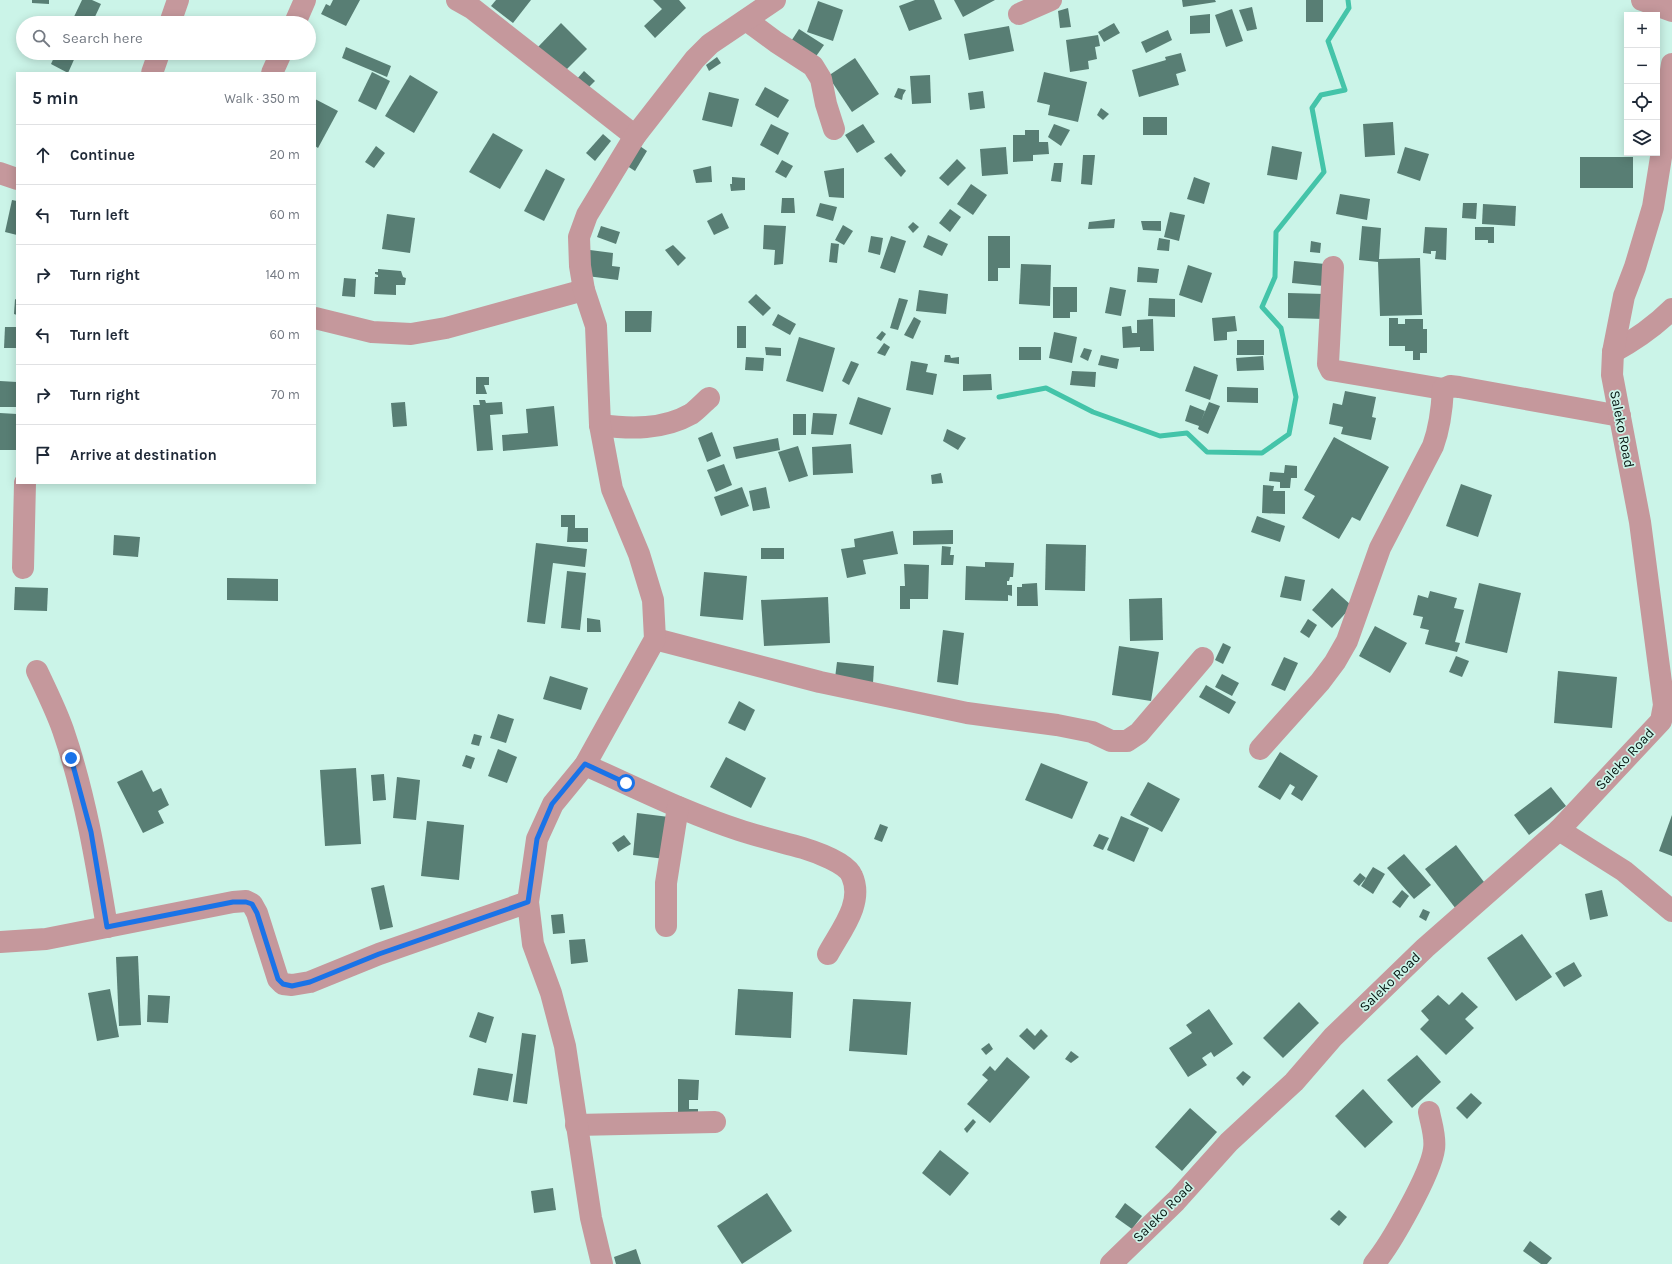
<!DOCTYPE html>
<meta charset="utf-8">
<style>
:root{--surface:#fff;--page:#f2f2f3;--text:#1f2937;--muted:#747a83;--line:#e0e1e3}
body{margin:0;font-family:Karla,sans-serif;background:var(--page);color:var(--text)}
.controls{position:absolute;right:12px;top:12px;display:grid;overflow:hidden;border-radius:0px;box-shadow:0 2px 10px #0003}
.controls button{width:36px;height:36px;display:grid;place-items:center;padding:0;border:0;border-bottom:1px solid var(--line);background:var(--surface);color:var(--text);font:20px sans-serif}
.stop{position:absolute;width:12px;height:12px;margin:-9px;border:3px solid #1a73e8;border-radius:50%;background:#fff}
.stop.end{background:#1a73e8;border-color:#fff;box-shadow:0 1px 4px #0008}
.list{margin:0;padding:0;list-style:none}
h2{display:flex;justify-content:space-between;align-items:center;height:52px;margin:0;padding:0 16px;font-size:17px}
h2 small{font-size:13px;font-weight:400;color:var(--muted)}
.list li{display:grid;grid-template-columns:26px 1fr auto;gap:12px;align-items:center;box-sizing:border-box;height:60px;padding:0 16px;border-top:1px solid var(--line)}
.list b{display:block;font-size:15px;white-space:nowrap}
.list em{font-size:13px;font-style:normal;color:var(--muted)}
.icon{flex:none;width:22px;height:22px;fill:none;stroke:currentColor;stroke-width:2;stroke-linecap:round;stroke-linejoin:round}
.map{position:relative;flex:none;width:1672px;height:1264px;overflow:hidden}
.search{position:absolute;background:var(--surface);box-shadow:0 2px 10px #0003;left:16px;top:16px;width:300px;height:44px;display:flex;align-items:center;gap:10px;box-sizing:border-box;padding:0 14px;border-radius:22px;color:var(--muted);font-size:15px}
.panel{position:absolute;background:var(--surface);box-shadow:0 2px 10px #0003;left:16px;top:72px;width:300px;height:412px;border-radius:0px}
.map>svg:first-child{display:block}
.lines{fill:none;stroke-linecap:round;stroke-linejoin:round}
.stream{stroke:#44c4a9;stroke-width:5}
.building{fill:#587e74}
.minor{stroke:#c5989c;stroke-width:22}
.route{stroke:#1a73e8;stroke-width:5}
.labels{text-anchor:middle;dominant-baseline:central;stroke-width:3.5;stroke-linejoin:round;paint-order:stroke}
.street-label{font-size:14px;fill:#051410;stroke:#cbf4e8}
</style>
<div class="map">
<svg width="1672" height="1264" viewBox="0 0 1672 1264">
<rect width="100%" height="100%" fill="#cbf4e8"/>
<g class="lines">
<path class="stream" d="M999,397L1046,388L1093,412L1160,436L1187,433L1207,452L1262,453L1289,434L1296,397L1281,328L1262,307L1275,277L1276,232L1324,172L1312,108L1321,95L1345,90L1328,41L1349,8L1348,0"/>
</g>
<g class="building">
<path d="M32,0H49V4L32,3Z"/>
<path d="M82,0H92L101,4L92,23H71Z"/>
<path d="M333,0H360L346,26L321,14L326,4L330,6Z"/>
<path d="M496,0H531L513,23L491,6Z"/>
<path d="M653,0H679L686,8L655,38L644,26L662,9Z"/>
<path d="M915,0H934L942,19L909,31L899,6Z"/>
<path d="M954,0H995L963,17Z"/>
<path d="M1182,0H1215L1216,2L1183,7Z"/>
<rect x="1306" y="0" width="17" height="22"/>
<path d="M818,1L843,10L833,41L807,32Z"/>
<path d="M1252,7L1257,29L1247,31L1239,10Z"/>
<path d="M1068,8L1071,27L1060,28L1058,11Z"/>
<path d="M1232,9L1243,41L1226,47L1215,15Z"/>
<path d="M1210,14V33L1190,34V16Z"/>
<path d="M237,19L247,23H235Z"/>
<path d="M561,23L587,49L564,72L538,47Z"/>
<path d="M1114,23L1120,33L1104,42L1098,32Z"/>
<path d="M1009,26L1014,51L969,60L964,34Z"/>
<path d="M799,29L824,45L812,62L788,46Z"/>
<path d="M1168,30L1172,40L1146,53L1141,42Z"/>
<path d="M1098,35L1100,46L1095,47L1097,59L1088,61L1089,69L1070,72L1066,40Z"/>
<path d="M346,47L391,66L387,77L342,58Z"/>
<path d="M56,53H77L68,73L51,64Z"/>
<path d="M1181,53L1186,71L1176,74L1179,85L1139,97L1132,70L1166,60L1165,57Z"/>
<path d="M717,57L721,63L709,71L706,65Z"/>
<path d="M855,58L879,94L852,112L828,76Z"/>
<path d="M584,71L595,81L586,90L576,80Z"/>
<path d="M372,72L390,81L376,110L358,101Z"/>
<path d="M1044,72L1087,82L1078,122L1048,115L1050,105L1037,102Z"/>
<path d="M410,75L438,92L414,133L385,116Z"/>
<path d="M930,75L931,103L912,104L910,76Z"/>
<path d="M765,87L789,100L778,118L755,105Z"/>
<path d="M898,88L906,90L903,95L902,100L894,97Z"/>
<path d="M983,91L985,108L970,110L968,93Z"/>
<path d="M709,92L739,99L732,127L702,120Z"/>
<path d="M315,99L338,111L318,148L315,146Z"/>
<path d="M1101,108L1109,114L1103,120L1097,115Z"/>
<rect x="1143" y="117" width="24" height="18"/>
<path d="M1393,122L1395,155L1365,157L1363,124Z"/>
<path d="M771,124L789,133L778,155L760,145Z"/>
<path d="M863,124L875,142L857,153L845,135Z"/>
<path d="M1054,124L1070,130L1061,146L1048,137Z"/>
<path d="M1025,130H1039V142H1048L1049,154L1033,155V161L1013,162V135H1025Z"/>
<path d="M493,133L523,150L500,189L469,172Z"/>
<path d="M603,134L611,141L595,161L586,153Z"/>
<path d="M637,144L647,151L635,171L624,164Z"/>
<path d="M376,146L385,153L374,168L365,162Z"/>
<path d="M1272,146L1302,152L1297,180L1267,175Z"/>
<path d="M1006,147L1008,174L982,176L980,149Z"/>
<path d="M1405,147L1429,154L1420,181L1397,173Z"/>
<path d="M891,153L906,171L901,177L884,158Z"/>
<path d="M1083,155H1095L1092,185L1081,184Z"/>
<rect x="1580" y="157" width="53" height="31"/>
<path d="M957,159L966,168L948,186L939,178Z"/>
<path d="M782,160L793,166L786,178L775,172Z"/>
<path d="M1054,163H1063L1061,182L1051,181Z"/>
<path d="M711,166L712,182L696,183L693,170Z"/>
<path d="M844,168V198L829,197L824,171Z"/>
<path d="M546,169L565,179L544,221L524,211Z"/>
<path d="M732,177L745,178V190L731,191L730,184H732Z"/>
<path d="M1194,177L1210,183L1204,204L1187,199Z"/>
<path d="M971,184L987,195L973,215L957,204Z"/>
<path d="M1340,194L1370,199L1367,220L1336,214Z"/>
<path d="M782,198H794L795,213H781Z"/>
<path d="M12,200L17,201V235L5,232Z"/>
<path d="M820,203L837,207L833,221L816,216Z"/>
<path d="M1463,203H1477L1476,219L1462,218Z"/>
<path d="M1483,204L1516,206L1515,226L1482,224Z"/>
<path d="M950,209L961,217L950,232L939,223Z"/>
<path d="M1170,212L1185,215L1179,241L1164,237Z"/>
<path d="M722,213L729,228L714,235L707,221Z"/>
<path d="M387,214L415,218L410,253L382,249Z"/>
<path d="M1115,219L1114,228L1088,229L1089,222Z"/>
<path d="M1141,221H1161V231L1143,230Z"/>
<path d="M913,222L919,227L913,233L908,227Z"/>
<path d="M764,225L786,226L783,264L774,265L775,250L763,249Z"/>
<path d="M843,225L853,231L844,245L835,240Z"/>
<path d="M601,226L620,232L616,244L597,237Z"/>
<path d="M1362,226L1381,228L1379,259L1420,258L1422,315L1380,316L1378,262L1359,260Z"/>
<path d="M1425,227L1447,228L1446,260L1435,259L1436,251H1431V254L1423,253Z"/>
<path d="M1475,227H1494V243H1488V240H1475Z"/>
<path d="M928,235L948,244L942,256L923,247Z"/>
<path d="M871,236L883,238L880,255L868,252Z"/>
<path d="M891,236L906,241L895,273L880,268Z"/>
<path d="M988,236H1010V268H998V281H988Z"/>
<path d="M1159,238L1170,240L1169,251L1157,250Z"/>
<path d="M1311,241L1321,243L1320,253L1310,252Z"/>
<path d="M831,243L839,244L837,263L829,262Z"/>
<path d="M673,245L686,258L678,266L665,250Z"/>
<path d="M590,250L613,253L612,266L620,267L618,280L587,276Z"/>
<path d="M1294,261L1325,264L1324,286L1292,283Z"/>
<path d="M1021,264L1051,265L1050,306L1019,304Z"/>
<path d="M1188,265L1212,273L1202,303L1179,295Z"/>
<path d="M1138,267L1159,269L1157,283L1137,282Z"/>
<path d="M378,269L401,271L403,277L406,278L405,285H396V295L374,294L375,277H378V275L375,274V272H378Z"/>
<path d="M344,278L356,279L355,297L342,296Z"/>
<path d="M1053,287H1077V312H1070V318H1053Z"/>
<path d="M1110,287L1126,290L1121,316L1105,313Z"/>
<path d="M919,290L948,294L946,314L916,311Z"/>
<path d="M1288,293L1325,294V319L1288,318Z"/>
<path d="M756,294L771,308L763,316L748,302Z"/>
<path d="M899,298L908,300L898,330L890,328Z"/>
<path d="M1149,298L1175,299V317L1148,316Z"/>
<path d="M15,299L17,300V315L14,314Z"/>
<path d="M625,311H652L651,332H625Z"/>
<path d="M778,314L796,324L790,335L772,325Z"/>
<path d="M1235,316L1237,331L1227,332V340L1214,341L1212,318Z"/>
<path d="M914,317L921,321L913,339L904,335Z"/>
<path d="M1389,318H1398V324H1405V319H1423V329H1427V353H1420V360H1413V351H1405V346H1389Z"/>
<path d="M1153,319L1154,351H1140V347L1123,348L1122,327L1131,326L1132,333H1137V320Z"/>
<rect x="737" y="326" width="9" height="22"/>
<path d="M5,327H17V348H4Z"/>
<path d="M882,331L886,334L881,341L876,338Z"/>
<path d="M1054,332L1077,337L1072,363L1049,358Z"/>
<path d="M799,337L835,348L823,392L786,381Z"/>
<rect x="1237" y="340" width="27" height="15"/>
<path d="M884,343L890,347L885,356L877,353Z"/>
<path d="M765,347L781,348V356L766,355Z"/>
<rect x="1019" y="347" width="22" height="13"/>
<path d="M1084,348L1092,350L1088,361L1080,357Z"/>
<path d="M945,355H950L951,358L959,357V364L944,362Z"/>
<path d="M1101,355L1119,359L1117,369L1098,365Z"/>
<path d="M1263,356L1264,370L1237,371L1236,358Z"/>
<path d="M746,357L764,358L763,371L745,370Z"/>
<path d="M851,361L859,364L849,385L842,381Z"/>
<path d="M911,361L928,364L926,372L937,374L933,395L906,390Z"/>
<path d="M1194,366L1218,375L1210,400L1185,391Z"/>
<path d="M1072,371L1096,372L1095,387L1070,385Z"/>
<path d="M991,374L992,390L963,391V375Z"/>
<path d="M476,377H489V385H484L487,394H476Z"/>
<path d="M0,381L17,382L16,407H0Z"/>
<path d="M1227,387L1258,388V403L1227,402Z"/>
<path d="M1345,391L1376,397L1372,417L1376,418L1371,440L1341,434L1343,427L1329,424L1333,403L1342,405Z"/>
<path d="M858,397L891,408L882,435L849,424Z"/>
<path d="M479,400H485L486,403L502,402L503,414L490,415L493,450L477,451L473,405H480Z"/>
<path d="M405,402L407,426L393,427L391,403Z"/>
<path d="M1209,402L1220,406L1208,434L1198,429L1199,426L1185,421L1190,405L1205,411L1201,421Z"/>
<path d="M554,406L558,446L503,451L502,435L528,433L526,409Z"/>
<path d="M0,413L17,414V450H0Z"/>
<path d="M813,413L837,414L833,435L811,434Z"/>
<rect x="793" y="414" width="13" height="21"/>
<path d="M947,429L966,438L958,450L943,441Z"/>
<path d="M712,432L721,456L707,462L698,438Z"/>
<path d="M1334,437L1389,467L1360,521L1352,517L1339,539L1302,518L1315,496L1304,490Z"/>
<path d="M778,438L780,450L736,459L733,447Z"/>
<path d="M851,444L853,473L813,475L812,447Z"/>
<path d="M798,446L808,476L789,482L778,452Z"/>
<path d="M724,464L732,485L716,492L707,470Z"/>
<path d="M1285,465L1297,466V478H1291L1290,488H1280V482L1269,481L1270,472L1284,473Z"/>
<path d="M941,473L943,483L932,484L931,475Z"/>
<path d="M1461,484L1492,495L1478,537L1446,526Z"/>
<path d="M1263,485L1274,486L1273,491H1285V514L1262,513Z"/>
<path d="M742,487L749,506L721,516L714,497Z"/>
<path d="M766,487L770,508L753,511L749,491Z"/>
<path d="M561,515H575V528H588V542H567L568,527H561Z"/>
<path d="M1257,516L1285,526L1280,542L1251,532Z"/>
<path d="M953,530V544L913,545V531Z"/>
<path d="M893,531L898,554L863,560L866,574L847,578L841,549L855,547L854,539Z"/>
<path d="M114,535L140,537L138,557L113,555Z"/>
<path d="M536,543L587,549L585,567L553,563L545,624L527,622Z"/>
<path d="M1046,544L1086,545L1085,591L1045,590Z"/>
<path d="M942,546L951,547L950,555H954L953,565H941Z"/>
<rect x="761" y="548" width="23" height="11"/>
<path d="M985,562L1014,563L1013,577H1010L1009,581H1007V585H1012V596L1008,595V601L965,600L966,566L985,567Z"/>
<path d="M904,564L929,565L928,599H910V609H900V586H905Z"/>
<path d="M567,571L586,573L580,630L561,628Z"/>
<path d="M704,572L747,576L743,620L700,616Z"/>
<path d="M1285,576L1305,580L1301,601L1280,597Z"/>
<path d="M227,578L278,579V601L227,600Z"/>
<path d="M1037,583L1038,606H1017V587H1022V584Z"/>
<path d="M1479,583L1521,593L1507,653L1465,643Z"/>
<path d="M15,587L48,588L47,611L14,610Z"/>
<path d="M1332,588L1352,606L1332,628L1312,610Z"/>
<path d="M1430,591L1457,598L1454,608L1464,610L1455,642L1460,643L1457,652L1425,644L1429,630L1420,628L1423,617L1413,615L1418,595L1428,598Z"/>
<path d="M828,597L830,643L764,646L761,600Z"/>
<path d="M1162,598L1163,640L1130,641L1129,599Z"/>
<path d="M587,618L600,620L601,632H587Z"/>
<path d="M1308,619L1317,625L1309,638L1300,632Z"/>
<path d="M1375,626L1407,643L1390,673L1359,656Z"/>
<path d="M943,630L964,633L958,685L937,682Z"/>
<path d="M1223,643L1231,647L1223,664L1215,660Z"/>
<path d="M1119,646L1159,652L1151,701L1112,695Z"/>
<path d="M1456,656L1469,661L1462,677L1449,672Z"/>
<path d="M1284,657L1298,663L1285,691L1271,685Z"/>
<path d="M837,662L874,666L873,683L835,678Z"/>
<path d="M1558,671L1617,677L1612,728L1554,723Z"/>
<path d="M1222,674L1239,683L1232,696L1215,687Z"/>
<path d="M550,676L588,688L581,710L543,699Z"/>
<path d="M1206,685L1236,702L1229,714L1199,697Z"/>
<path d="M739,701L755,710L745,731L728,723Z"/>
<path d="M498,714L514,719L506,743L490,738Z"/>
<path d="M474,734L482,736L479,746L471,744Z"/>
<path d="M498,749L517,757L507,783L488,776Z"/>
<path d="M1280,752L1318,776L1302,801L1291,794L1295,787L1290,784L1280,800L1258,787Z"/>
<path d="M466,755L475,758L471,769L462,766Z"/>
<path d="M726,757L766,778L751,808L710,787Z"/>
<path d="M1041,763L1088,782L1072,819L1025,800Z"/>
<path d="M356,768L361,844L325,846L320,770Z"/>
<path d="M142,770L153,792L161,788L169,805L158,811L164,823L143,833L117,782Z"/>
<path d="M384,774L386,800L373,801L371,775Z"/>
<path d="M397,777L420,780L416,820L393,818Z"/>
<path d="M1148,782L1180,799L1162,832L1130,815Z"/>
<path d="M1551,787L1566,806L1529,835L1514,815Z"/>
<path d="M637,813L669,817L665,859L633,855Z"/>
<path d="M1672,815V856L1659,851Z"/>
<path d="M1121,816L1149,828L1134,862L1107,850Z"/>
<path d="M427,821L464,825L459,880L421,876Z"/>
<path d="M880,824L888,827L882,842L874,839Z"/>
<path d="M1099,834L1109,838L1103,850L1093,846Z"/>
<path d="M624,835L631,844L618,852L612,843Z"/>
<path d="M1456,845L1487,886L1456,909L1425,869Z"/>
<path d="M1404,854L1431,885L1414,899L1387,868Z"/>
<path d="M1373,867L1385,874L1373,894L1361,886Z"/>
<path d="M1360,873L1366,878L1359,886L1353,881Z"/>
<path d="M384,885L393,927L380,930L371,888Z"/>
<path d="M1402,890L1409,896L1400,908L1392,902Z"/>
<path d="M1602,890L1608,916L1590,920L1585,894Z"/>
<path d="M1423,909L1430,912L1426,921L1419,917Z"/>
<path d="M563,914L565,933L553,934L551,915Z"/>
<path d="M1522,934L1552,977L1516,1001L1487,958Z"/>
<path d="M585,939L588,962L571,964L569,940Z"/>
<path d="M138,956L141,1025L119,1026L116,957Z"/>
<path d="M1574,962L1582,976L1564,987L1555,973Z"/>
<path d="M110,989L119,1037L97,1041L88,993Z"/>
<path d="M738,989L793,992L791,1038L735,1035Z"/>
<path d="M1462,992L1478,1007L1465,1019L1474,1028L1446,1055L1420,1029L1429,1020L1421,1011L1438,995L1449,1005Z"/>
<path d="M148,995L170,996L168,1023L147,1022Z"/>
<path d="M853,999L911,1002L907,1055L849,1051Z"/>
<path d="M1299,1002L1319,1023L1283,1058L1263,1038Z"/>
<path d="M1209,1009L1233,1044L1214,1057L1211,1052L1202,1058L1207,1065L1188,1077L1169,1048L1192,1033L1186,1025Z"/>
<path d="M478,1012L494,1017L486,1043L469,1037Z"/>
<path d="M1027,1028L1035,1036L1041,1029L1048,1036L1034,1050L1019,1036Z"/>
<path d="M522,1033L536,1035L527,1104L513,1102Z"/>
<path d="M989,1043L993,1049L986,1055L981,1049Z"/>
<path d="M1071,1051L1079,1057L1071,1063L1065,1059Z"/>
<path d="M1417,1055L1441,1082L1412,1108L1387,1080Z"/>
<path d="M1007,1057L1030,1077L990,1123L967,1104L988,1080L982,1075L990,1066L995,1071Z"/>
<path d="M478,1068L513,1074L508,1101L473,1095Z"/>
<path d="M1243,1071L1251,1077L1243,1086L1236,1078Z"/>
<path d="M678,1079L699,1080L698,1100H689V1109H698V1119L678,1113Z"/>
<path d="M1363,1089L1393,1122L1365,1148L1335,1116Z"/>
<path d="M1471,1093L1482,1103L1467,1119L1456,1108Z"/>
<path d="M1190,1108L1217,1132L1182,1171L1155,1147Z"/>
<path d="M973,1119L976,1122L967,1133L964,1129Z"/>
<path d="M940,1150L969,1173L950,1196L922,1173Z"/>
<path d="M553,1188L556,1210L534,1213L531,1191Z"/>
<path d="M767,1193L792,1231L742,1264L717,1226Z"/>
<path d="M1125,1203L1142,1216L1132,1229L1115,1217Z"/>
<path d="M1339,1210L1347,1217L1339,1226L1330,1219Z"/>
<path d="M1530,1241L1552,1258L1547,1264H1541L1523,1251Z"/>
<path d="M636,1249L641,1264H616L614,1257Z"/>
</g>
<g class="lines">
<g class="minor">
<path d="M457,0L473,9L635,136"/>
<path d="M1642,0L1672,11"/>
<path d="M1019,14L1051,0"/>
<path d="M746,20L776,42L813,66L821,79L826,104L834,129"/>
<path d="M170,23L178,0"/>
<path d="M295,23L305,0"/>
<path d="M152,73L159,53"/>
<path d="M272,73L281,53"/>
<path d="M0,173L17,179"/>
<path d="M1333,267L1328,364L1331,370L1443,389"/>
<path d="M315,318L372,332L411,334L446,328L584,290"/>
<path d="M1613,352C1635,340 1654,327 1672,309"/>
<path d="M600,425C630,429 663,430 691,414C697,410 703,403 709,398"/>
<path d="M23,568L25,483"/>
<path d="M655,639L820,682L967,713L1057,725L1092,732L1111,741H1127L1139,733L1203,658"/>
<path d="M37,671C46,690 56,710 63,730C85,794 96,860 107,927"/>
<path d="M1260,749L1320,682L1335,662L1347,641L1380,548L1433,446C1440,427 1442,409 1443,389L1450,386L1459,387L1620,416"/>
<path d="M585,765C635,787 686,813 739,830C760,837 782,842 803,848C816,852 847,863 852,876C864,903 841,930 828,954"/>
<path d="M1559,830L1624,871L1672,911"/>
<path d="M666,926V883L678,807"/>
<path d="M0,942L46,939L233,902L246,901L252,904L257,913L278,979L283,984L292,985L310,982L379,954L528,902"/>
<path d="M576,1125L715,1122"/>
<path d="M602,1264L591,1218L565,1046L551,993L533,944L528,902L537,839L553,804L585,765L655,639L653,600L639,554L612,489L600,425L596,326L584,290L580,266L579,237L587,215L635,136L695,59L710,44L775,0"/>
<path d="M1111,1264L1176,1201L1229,1142L1294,1082L1333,1037L1425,948L1559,830L1661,721L1664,705L1640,522L1612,375L1613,352L1624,296L1635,267L1653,207L1662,151L1663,119L1672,64"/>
<path d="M1374,1264C1391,1244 1431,1173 1434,1149C1436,1137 1431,1123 1429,1112"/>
</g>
</g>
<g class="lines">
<path class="route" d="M71,758L91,832L107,927L233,902H246L252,904L257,913L278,979L283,984L292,986L310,982L379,954L528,902L537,839L552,804L585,764L626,783"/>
</g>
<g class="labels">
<g class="street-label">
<text transform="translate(1622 429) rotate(79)">Saleko Road</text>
<text transform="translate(1625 759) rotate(-47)">Saleko Road</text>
<text transform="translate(1390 982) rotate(-44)">Saleko Road</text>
<text transform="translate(1163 1212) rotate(-45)">Saleko Road</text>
</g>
</g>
</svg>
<div class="controls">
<button>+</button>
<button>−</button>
<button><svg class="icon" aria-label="locate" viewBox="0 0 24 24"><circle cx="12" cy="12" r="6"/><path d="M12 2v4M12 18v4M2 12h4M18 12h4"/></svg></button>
<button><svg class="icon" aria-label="layers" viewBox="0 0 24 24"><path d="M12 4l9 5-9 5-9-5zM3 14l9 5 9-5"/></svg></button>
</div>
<div class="stop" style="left:626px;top:783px"></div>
<div class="stop end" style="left:71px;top:758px"></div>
<div class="search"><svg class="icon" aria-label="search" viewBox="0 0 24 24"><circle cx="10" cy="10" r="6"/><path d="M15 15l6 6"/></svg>Search here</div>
<section class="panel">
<h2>5 min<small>Walk · 350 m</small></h2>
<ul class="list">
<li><svg class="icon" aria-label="ahead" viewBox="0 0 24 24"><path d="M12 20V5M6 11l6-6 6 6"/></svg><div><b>Continue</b></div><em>20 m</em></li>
<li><svg class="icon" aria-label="left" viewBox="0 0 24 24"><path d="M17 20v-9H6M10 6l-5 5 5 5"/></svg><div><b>Turn left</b></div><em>60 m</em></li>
<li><svg class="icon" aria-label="right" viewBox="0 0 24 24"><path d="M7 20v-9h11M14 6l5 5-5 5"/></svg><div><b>Turn right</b></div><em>140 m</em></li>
<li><svg class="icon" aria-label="left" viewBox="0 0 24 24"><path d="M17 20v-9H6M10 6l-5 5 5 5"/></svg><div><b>Turn left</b></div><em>60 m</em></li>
<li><svg class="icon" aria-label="right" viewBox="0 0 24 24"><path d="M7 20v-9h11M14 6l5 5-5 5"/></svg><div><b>Turn right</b></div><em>70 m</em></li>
<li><svg class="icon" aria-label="arrive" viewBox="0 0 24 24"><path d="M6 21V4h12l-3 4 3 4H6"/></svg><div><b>Arrive at destination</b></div></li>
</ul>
</section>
</div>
